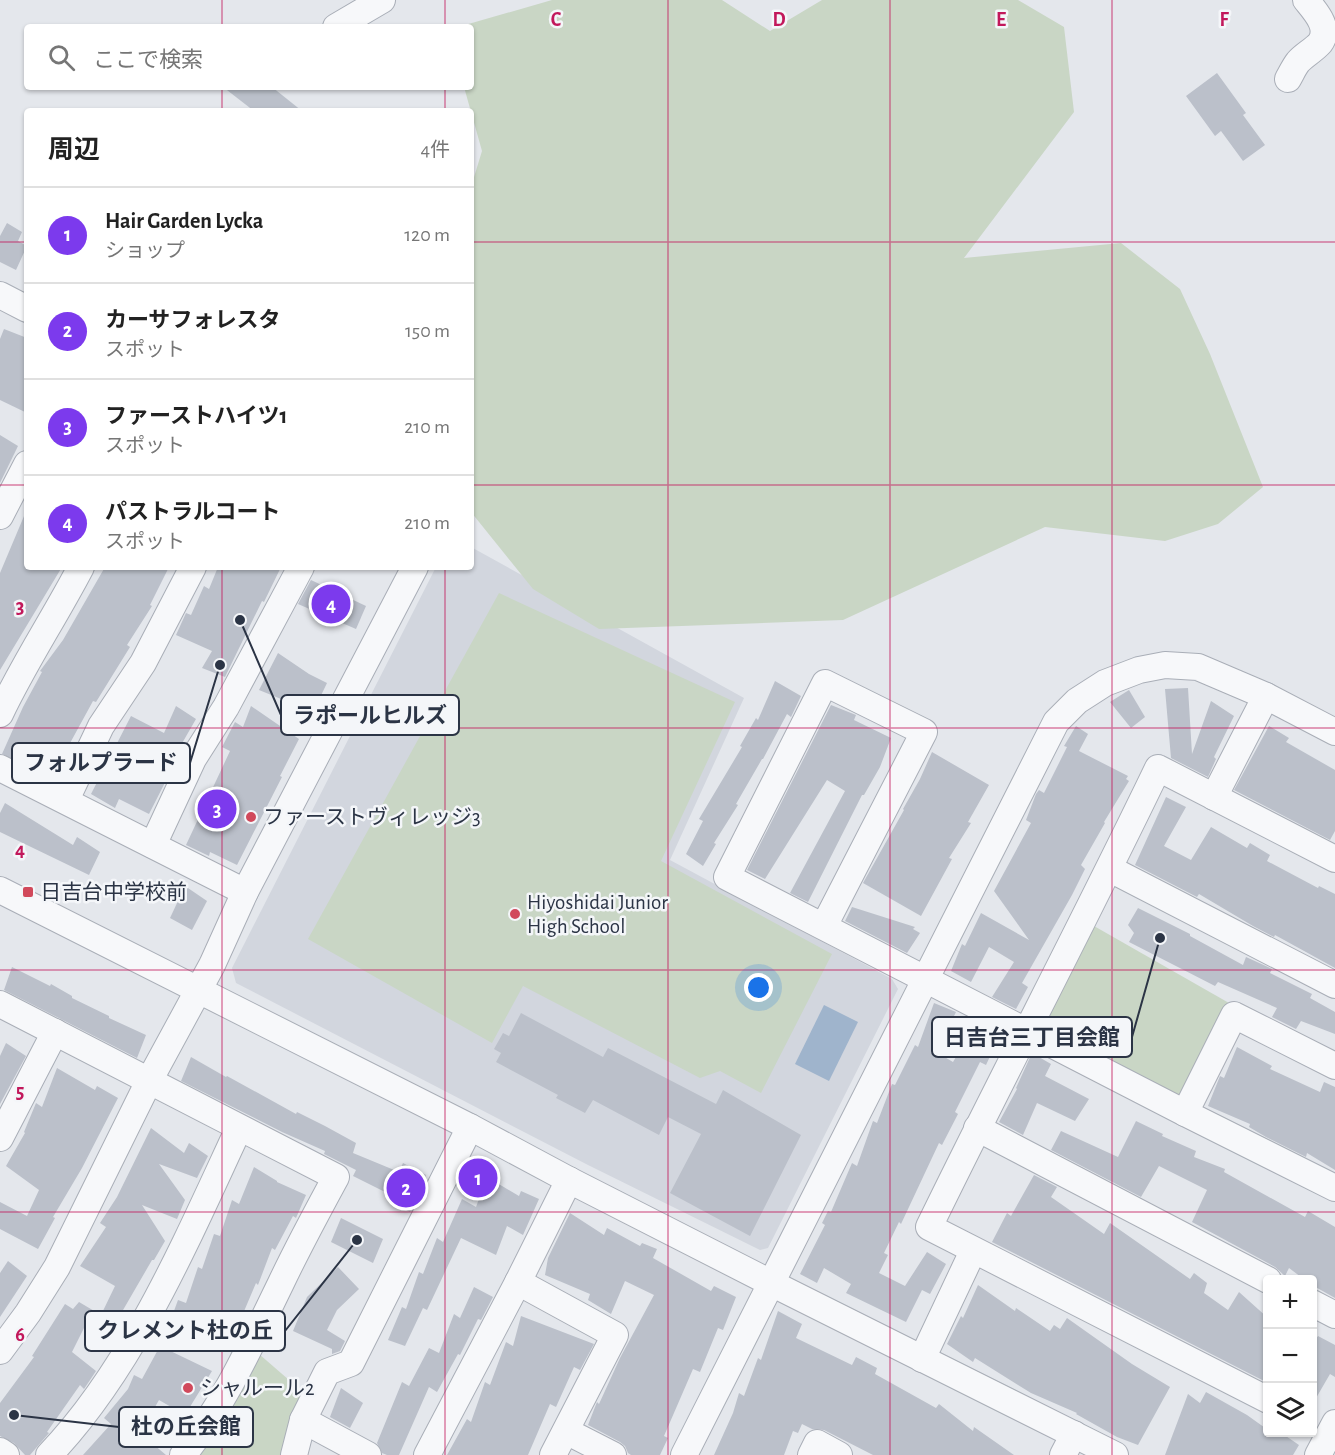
<!DOCTYPE html>
<html lang="ja">
<meta charset="utf-8">
<style>
:root{--surface:#fff;--page:#f2f2f2;--text:#222;--muted:#767676;--line:#e0e0e0;--accent:#7c3aed}
body{margin:0;font-family:"Alegreya Sans","Noto Sans JP",sans-serif;background:var(--page);color:var(--text)}
.controls{position:absolute;right:18px;bottom:18px;display:grid;overflow:hidden;border-radius:6px;box-shadow:0 2px 4px #0004}
.controls button{width:54px;height:54px;display:grid;place-items:center;padding:0;border:0;border-bottom:2px solid var(--line);background:var(--surface);color:var(--text);font:30px sans-serif}
.you{position:absolute;left:759px;top:988px;width:21px;height:21px;margin:-15px;border:4px solid #fff;border-radius:50%;background:#1a73e8;box-shadow:0 0 0 9px #1a73e833}
.badge{display:grid;place-items:center;width:39px;height:39px;border-radius:50%;background:var(--accent);color:#fff;font-size:20px;font-weight:700}
.pin{position:absolute;translate:-50% -50%;border:3px solid #fff;box-shadow:0 2px 6px #0006}
.list{margin:0;padding:0;list-style:none}
h2{display:flex;justify-content:space-between;align-items:center;height:78px;margin:0;padding:0 24px;font-size:26px}
h2 small{font-size:20px;font-weight:400;color:var(--muted)}
.list li{display:grid;grid-template-columns:39px 1fr auto;gap:18px;align-items:center;box-sizing:border-box;height:96px;padding:0 24px;border-top:2px solid var(--line)}
.list b{display:block;font-size:22px;white-space:nowrap}
.list p{margin:0;font-size:20px;white-space:nowrap;color:var(--muted)}
.list em{font-size:20px;font-style:normal;color:var(--muted)}
.icon{flex:none;width:33px;height:33px;fill:none;stroke:currentColor;stroke-width:2;stroke-linecap:round;stroke-linejoin:round}
.map{position:relative;flex:none;width:1335px;height:1455px;overflow:hidden}
.search{position:absolute;background:var(--surface);box-shadow:0 2px 4px #0004;left:24px;top:24px;width:450px;height:66px;display:flex;align-items:center;gap:15px;box-sizing:border-box;padding:0 21px;border-radius:6px;color:var(--muted);font-size:22px}
.panel{position:absolute;background:var(--surface);box-shadow:0 2px 4px #0004;left:24px;top:108px;width:450px;height:462px;border-radius:6px}
.map>svg:first-child{display:block}
.built{fill:#d2d6de}
.green{fill:#c9d6c5}
.water{fill:#9fb4cc}
.building{fill:#bbc0ca}
.lines{fill:none;stroke-linecap:round;stroke-linejoin:round}
.minor-casing{stroke:#a9aeb7;stroke-width:28}
.minor{stroke:#f7f8fa;stroke-width:26}
.grid{fill:none;stroke:#c2185b;stroke-width:1.5;stroke-opacity:0.55}
.poi-dot{fill:#d1495b;stroke:#f4f6f9;stroke-width:2}
.labels{text-anchor:middle;dominant-baseline:central;stroke-width:5;stroke-linejoin:round;paint-order:stroke}
.poi-label{font-size:21px;fill:#2b3445;stroke:#f4f6f9;text-anchor:start}
.grid-label{font-size:20px;text-anchor:middle;font-weight:bold;fill:#c2185b;stroke:#f4f6f9;stroke-width:5;stroke-linejoin:round;paint-order:stroke}
.leader{fill:none;stroke:#2b3445;stroke-width:2}
.callout-dot{fill:#2b3445;stroke:#f4f6f9;stroke-width:2}
.callout{fill:#f4f6f9;stroke:#2b3445;stroke-width:2}
.callout-label{font-size:22px;text-anchor:middle;font-weight:bold;fill:#2b3445}
</style>
<div class="map">
<svg width="1335" height="1455" viewBox="0 0 1335 1455">
<rect width="100%" height="100%" fill="#e4e7ec"/>
<path class="built" d="M471,547L744,698L670,860L892,979L898,989L768,1248L760,1250L588,1165L236,983L232,968L436,567H471Z"/>
<g class="green">
<path d="M552,0H722L770,31L822,0H1018L1064,27L1074,112L964,258L1121,243L1180,289L1210,354L1263,487L1218,524L1165,541L1045,527L843,620L599,629L533,589L471,512V187L482,151L464,87H471V27H458Z"/>
<path d="M499,593L735,702L661,861L832,954L761,1093L720,1071L700,1078L523,986L492,1043L308,939Z"/>
<path d="M1094,926L1229,1003L1188,1094L1176,1099L1051,1034L1045,1020Z"/>
<path d="M259,1354L304,1393L284,1455H198Z"/>
</g>
<path class="water" d="M824,1005L858,1022L829,1081L795,1064Z"/>
<g class="building">
<path d="M1217,73L1246,113L1243,115L1265,145L1243,161L1221,131L1215,136L1186,96Z"/>
<path d="M223,87H272L302,111H254Z"/>
<path d="M7,223L22,232L18,241L27,246L16,270L0,262V236Z"/>
<path d="M4,329L27,338V413L0,400V339Z"/>
<path d="M0,435L18,446L0,483Z"/>
<path d="M27,509V567H62L0,670V573Z"/>
<path d="M105,567H169L150,605L152,606L127,645L130,647L96,702L93,701L63,756L67,758L56,780L2,754L23,707L42,672L40,671L63,640Z"/>
<path d="M218,567H281L264,602L262,601L225,677L202,668L212,651L176,635L186,613L191,615L204,586L209,589Z"/>
<path d="M311,580L366,606L356,629L298,604Z"/>
<path d="M278,653L309,674L327,683L313,712L259,690Z"/>
<path d="M775,681L801,696L791,717L787,714L763,759H762L736,804L738,805L714,843L716,844L703,866L686,854L703,821L699,819L742,747L740,746L756,718L758,720Z"/>
<path d="M1188,688L1192,754L1211,701L1234,716L1214,757L1216,759L1208,777L1171,758L1165,689Z"/>
<path d="M1129,690L1145,717L1131,728L1110,702Z"/>
<path d="M831,705L856,715L854,720L891,738L880,767L864,795H862L808,902L790,893L845,791L827,780L765,879L747,870Z"/>
<path d="M176,706L196,719L173,759L176,761L149,814L119,799L115,808L91,794L131,716L164,733Z"/>
<path d="M251,706L299,739L280,776L282,777L237,865L210,852L209,856L186,845L230,751L222,747L235,722L243,727Z"/>
<path d="M1076,726L1088,734L1079,751L1128,776L1126,779L1129,781L1104,822L1105,823L1081,865L1085,869L1072,895L1022,983L1028,987L1016,1009L992,997L1014,962L989,947L971,982L951,971L962,944L965,946L981,913L1029,940L994,891L1031,823L1026,820L1036,794L1039,790L1044,793L1067,747L1064,746Z"/>
<path d="M1269,726L1289,738L1286,742L1335,770V831L1330,840L1234,790Z"/>
<path d="M932,752L989,785L968,822L971,823L949,858L952,859L921,916L863,883L904,810L903,809L920,779Z"/>
<path d="M1166,797L1186,807L1164,846L1191,860L1211,827L1247,848L1250,843L1270,855L1267,861L1318,888L1319,886L1335,894V968L1275,935L1274,937L1253,926L1199,894L1197,897L1135,865Z"/>
<path d="M5,803L73,845L77,837L100,852L89,875L0,832V813Z"/>
<path d="M185,886L207,901L192,930L170,918Z"/>
<path d="M852,907L915,927L913,929L920,933L907,953L845,921Z"/>
<path d="M1138,908L1190,934V936L1243,965L1246,957L1268,967L1272,969L1270,973L1312,994L1310,998L1335,1012V1034L1301,1021L1296,1029L1272,1017L1277,1008L1218,982L1215,986L1129,942L1134,933L1128,925Z"/>
<path d="M12,967L50,986L51,984L72,996V998L109,1016V1018L146,1035L137,1058L4,990Z"/>
<path d="M934,1003L956,1012L936,1052L953,1062L976,1023L999,1037L986,1065L980,1062L955,1112L958,1114L942,1145L939,1143L901,1224L899,1222L884,1253L888,1255L879,1273L905,1286L927,1252L946,1264L930,1294L922,1290L906,1322L846,1293L851,1284L824,1268L817,1283L800,1274L825,1225L822,1223L828,1211L831,1212L852,1163L857,1166L873,1121L877,1123L892,1084L895,1085L915,1045L918,1047Z"/>
<path d="M521,1013L603,1057L608,1048L716,1104L723,1090L801,1135L750,1236L670,1193L701,1134L668,1117L659,1135L593,1100L585,1113L556,1098L558,1095L496,1062L501,1053L494,1049L503,1033L509,1036Z"/>
<path d="M6,1043L26,1056L0,1104V1056Z"/>
<path d="M1237,1047L1272,1066L1270,1069L1320,1092L1324,1082L1335,1087V1170L1307,1153L1306,1157L1266,1137L1249,1127L1250,1124L1208,1106L1220,1076L1224,1078Z"/>
<path d="M1032,1053L1051,1064L1045,1076L1089,1099L1075,1121L1037,1103L1023,1135L999,1122L1017,1089L1016,1088Z"/>
<path d="M191,1057L226,1077L227,1076L296,1114L297,1112L325,1126L356,1143L353,1153L399,1172L403,1163L426,1175L410,1212L387,1200L389,1194L353,1176L356,1170L324,1154L325,1151L282,1132L181,1081Z"/>
<path d="M57,1068L95,1090L97,1086L118,1098L82,1168L53,1217L55,1218L38,1249L0,1229V1202L27,1216L39,1190L6,1166L25,1133L24,1132L36,1103L42,1107Z"/>
<path d="M1136,1121L1163,1134L1162,1136L1196,1151L1194,1157L1225,1169L1224,1172L1305,1217L1308,1211L1335,1227V1298L1312,1285V1280H1305L1289,1268L1285,1276L1275,1267L1192,1222L1207,1190L1159,1166L1141,1197L1051,1150L1061,1131L1118,1157Z"/>
<path d="M151,1128L184,1153L189,1143L208,1156L197,1178L159,1164L185,1200L177,1219L142,1205L165,1241L154,1260H152L119,1317L127,1321L113,1343L85,1326L72,1352L96,1371L84,1389L80,1385L47,1432L49,1433L30,1455H25L14,1443L0,1436V1403L34,1357L32,1356L65,1304L73,1309L79,1302L101,1315L115,1286L80,1266L106,1227L100,1223L117,1197Z"/>
<path d="M254,1167L277,1181V1182L306,1195L296,1218L293,1216L275,1250L272,1248L258,1285L256,1283L228,1349L211,1343L171,1319L178,1300L186,1303L198,1267L202,1269L214,1234L220,1236L232,1200L239,1204Z"/>
<path d="M1034,1175L1057,1187L1051,1197L1104,1234L1110,1223L1190,1279L1194,1273L1207,1283L1204,1293L1228,1310L1239,1292L1268,1318V1383L992,1242L1007,1213L1011,1216Z"/>
<path d="M487,1177L519,1196L521,1191L539,1199L523,1235L507,1226L496,1255L461,1238L427,1310L423,1308L405,1346L388,1340L402,1307L406,1309L419,1272L423,1274L437,1238L443,1242L462,1199L476,1207Z"/>
<path d="M570,1213L604,1235L607,1228L640,1246L642,1243L657,1249L653,1258L711,1291L714,1286L736,1297L723,1330L718,1328L700,1372L693,1369L664,1436L668,1438L660,1455H631L628,1453L625,1446L620,1442L588,1425L595,1407L597,1402L599,1404L620,1358L654,1295L625,1281L611,1314L588,1300L590,1294L545,1275L548,1258Z"/>
<path d="M341,1218L383,1239L373,1263L331,1242Z"/>
<path d="M8,1261L27,1276L0,1317V1273Z"/>
<path d="M338,1267L359,1289L337,1310L327,1330L345,1341L340,1351L332,1354V1349L293,1331L307,1297Z"/>
<path d="M978,1285L1015,1311L1016,1308L1050,1331L1054,1325L1060,1329L1067,1318L1132,1364L1170,1387L1138,1445L1117,1437L1076,1414L1077,1413L1031,1393L975,1358L973,1362L947,1344L961,1316L963,1318Z"/>
<path d="M474,1287L493,1297L481,1320L478,1319L460,1355L458,1354L437,1392L429,1387L399,1455H387L382,1453L377,1443L402,1382L409,1386L429,1348L439,1353L454,1314L460,1318Z"/>
<path d="M778,1311L802,1324L796,1338L852,1365L856,1357L877,1368L875,1374L936,1408L939,1404L973,1431L974,1427L1014,1455H873L824,1430L812,1429L802,1424L798,1433L793,1431L784,1455H714L733,1413L739,1393L744,1396L758,1358L761,1360Z"/>
<path d="M521,1316L594,1344L580,1370L574,1367L556,1407L550,1404L528,1455H447L467,1419L471,1422L485,1382L490,1385L506,1342L513,1346Z"/>
<path d="M1318,1336L1335,1345V1377L1330,1374L1312,1405V1345Z"/>
<path d="M160,1346L212,1371L185,1415L159,1400L140,1433L166,1455H83L111,1424L104,1418L128,1389L134,1375L142,1379Z"/>
<path d="M341,1388L363,1403L350,1428L330,1417Z"/>
<path d="M1206,1392L1247,1415L1268,1430V1432H1280L1299,1445L1293,1455H1165L1188,1394L1200,1403Z"/>
</g>
<g class="lines">
<defs>
<g id="minor">
<path d="M336,27L382,0"/>
<path d="M1288,79C1291,74 1294,67 1298,62C1304,55 1314,50 1320,43C1331,28 1315,11 1306,0"/>
<path d="M0,295L27,309"/>
<path d="M0,516L27,464"/>
<path d="M0,714C24,663 55,617 81,567"/>
<path d="M0,768L245,892"/>
<path d="M1214,797L1266,696"/>
<path d="M66,800L101,726L143,663L193,567"/>
<path d="M153,845L193,759L226,707L301,567"/>
<path d="M1110,869L1335,985"/>
<path d="M0,890L470,1127L569,1180L771,1283L1115,1455"/>
<path d="M824,926L924,732L825,683L727,877L1185,1113L1335,1188"/>
<path d="M0,1004L336,1177C317,1212 298,1247 281,1283C252,1342 225,1404 183,1455"/>
<path d="M1185,1113L1234,1015L1335,1066"/>
<path d="M977,1128L1268,1280"/>
<path d="M0,1138L55,1032"/>
<path d="M518,1282L615,1335L553,1455"/>
<path d="M1312,1303L1335,1315"/>
<path d="M0,1351L28,1313L57,1267L149,1081L212,965L245,892L415,567"/>
<path d="M922,1359L973,1251"/>
<path d="M1268,1400L929,1227C1004,1073 1084,922 1158,768L1335,859"/>
<path d="M303,1420L368,1455"/>
<path d="M566,1431L613,1455"/>
<path d="M0,1451L6,1455"/>
<path d="M49,1455C133,1368 188,1237 239,1128"/>
<path d="M294,1455L303,1420L327,1372L351,1363L470,1127"/>
<path d="M427,1455L518,1282L569,1180"/>
<path d="M684,1455L1056,722L1077,701L1105,683L1139,670L1165,665L1198,667L1266,696L1335,732"/>
<path d="M811,1455L817,1443L839,1455"/>
<path d="M1063,1455L1074,1434"/>
<path d="M1318,1455L1335,1423"/>
</g>
</defs>
<use href="#minor" class="minor-casing"/>
<use href="#minor" class="minor"/>
</g>
<path class="grid" d="M222,0V27M445,0V27M668,0V1455M890,0V1455M1112,0V1455M222,87V111M445,87V111M0,242H27M471,242H1335M0,485H27M471,485H1335M222,567V1455M445,567V1455M0,728H1335M0,970H1335M0,1212H1335"/>
<g class="poi-dot">
<circle cx="251" cy="817" r="6"/>
<rect x="22" y="886" width="12" height="12" rx="3"/>
<circle cx="515" cy="914" r="6"/>
<circle cx="188" cy="1388" r="6"/>
</g>
<g class="labels">
<g class="poi-label">
<text x="263" y="817">ファーストヴィレッジ3</text>
<text x="40" y="892">日吉台中学校前</text>
<text x="527" y="902">Hiyoshidai Junior<tspan x="527" dy="24">High School</tspan></text>
<text x="200" y="1388">シャルール2</text>
</g>
</g>
<g class="grid-label">
<text x="556" y="26">C</text>
<text x="779" y="26">D</text>
<text x="1001" y="26">E</text>
<text x="1224" y="26">F</text>
<text x="20" y="613">3</text>
<text x="20" y="856">4</text>
<text x="20" y="1098">5</text>
<text x="20" y="1341">6</text>
</g>
<path class="leader" d="M240 620L281 715M220 665L190 763M1160 938L1132 1037M357 1240L285 1331M14 1415L119 1427"/>
<g class="callout-dot">
<circle cx="240" cy="620" r="6"/>
<circle cx="220" cy="665" r="6"/>
<circle cx="1160" cy="938" r="6"/>
<circle cx="357" cy="1240" r="6"/>
<circle cx="14" cy="1415" r="6"/>
</g>
<g class="callout">
<rect x="281" y="695" width="178" height="40" rx="6"/>
<rect x="12" y="743" width="178" height="40" rx="6"/>
<rect x="932" y="1017" width="200" height="40" rx="6"/>
<rect x="85" y="1311" width="200" height="40" rx="6"/>
<rect x="119" y="1407" width="134" height="40" rx="6"/>
</g>
<g class="callout-label">
<text x="370" y="723">ラポールヒルズ</text>
<text x="101" y="770">フォルプラード</text>
<text x="1032" y="1045">日吉台三丁目会館</text>
<text x="185" y="1338">クレメント杜の丘</text>
<text x="186" y="1434">杜の丘会館</text>
</g>
</svg>
<div class="controls">
<button>+</button>
<button>−</button>
<button><svg class="icon" aria-label="layers" viewBox="0 0 24 24"><path d="M12 4l9 5-9 5-9-5zM3 14l9 5 9-5"/></svg></button>
</div>
<div class="you"></div>
<div class="pin badge" style="left:478px;top:1178px">1</div>
<div class="pin badge" style="left:406px;top:1188px">2</div>
<div class="pin badge" style="left:217px;top:809px">3</div>
<div class="pin badge" style="left:331px;top:604px">4</div>
<div class="search"><svg class="icon" aria-label="search" viewBox="0 0 24 24"><circle cx="10" cy="10" r="6"/><path d="M15 15l6 6"/></svg>ここで検索</div>
<section class="panel">
<h2>周辺<small>4件</small></h2>
<ul class="list">
<li><span class="badge">1</span><div><b>Hair Garden Lycka</b><p>ショップ</p></div><em>120 m</em></li>
<li><span class="badge">2</span><div><b>カーサフォレスタ</b><p>スポット</p></div><em>150 m</em></li>
<li><span class="badge">3</span><div><b>ファーストハイツ1</b><p>スポット</p></div><em>210 m</em></li>
<li><span class="badge">4</span><div><b>パストラルコート</b><p>スポット</p></div><em>210 m</em></li>
</ul>
</section>
</div>
